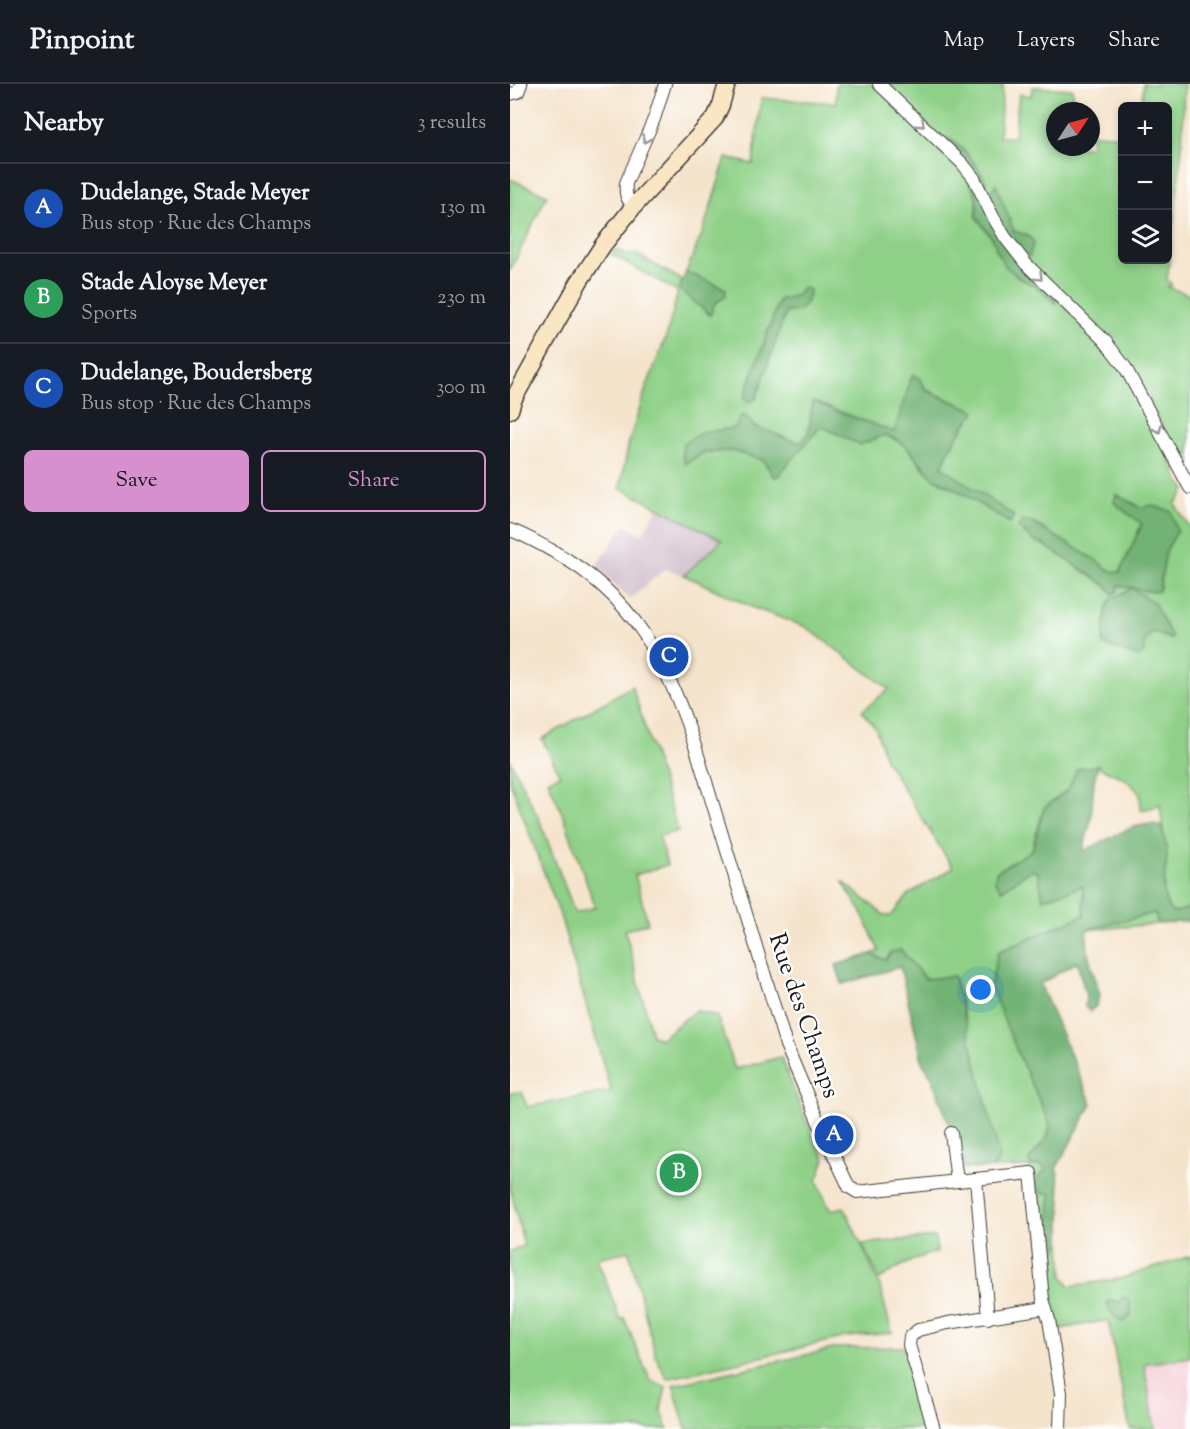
<!DOCTYPE html>
<meta charset="utf-8">
<style>
:root{--surface:#171b24;--page:#20242c;--text:#f1f3f6;--muted:#9ea1a6;--line:#363941;--accent:#d690ce}
body{margin:0;font-family:"Sorts Mill Goudy",serif;background:var(--page);color:var(--text)}
.controls{position:absolute;right:18px;top:18px;display:grid;overflow:hidden;border-radius:9px;box-shadow:0 3px 9px #0003}
.controls button{width:54px;height:54px;display:grid;place-items:center;padding:0;border:0;border-bottom:2px solid var(--line);background:var(--surface);color:var(--text);font:30px sans-serif}
.compass{position:absolute;left:536px;top:18px;width:54px;height:54px;border-radius:50%;background:var(--surface);box-shadow:0 3px 9px #0003;rotate:54deg}
.you{position:absolute;left:471px;top:906px;width:21px;height:21px;margin:-15px;border:4px solid #fff;border-radius:50%;background:#1a73e8;box-shadow:0 0 0 9px #1a73e833}
.badge{display:grid;place-items:center;width:39px;height:39px;border-radius:50%;background:var(--accent);color:#fff;font-size:20px;font-weight:700}
.pin{position:absolute;translate:-50% -50%;border:3px solid #fff;box-shadow:0 2px 6px #0006}
.list{margin:0;padding:0;list-style:none}
h2{display:flex;justify-content:space-between;align-items:center;height:78px;margin:0;padding:0 24px;font-size:26px}
h2 small{font-size:20px;font-weight:400;color:var(--muted)}
.list li{display:grid;grid-template-columns:39px 1fr auto;gap:18px;align-items:center;box-sizing:border-box;height:90px;padding:0 24px;border-top:2px solid var(--line)}
.list b{display:block;font-size:22px;white-space:nowrap}
.list p{margin:0;font-size:20px;white-space:nowrap;color:var(--muted)}
.list em{font-size:20px;font-style:normal;color:var(--muted)}
.actions{display:flex;gap:12px;padding:18px 24px}
.actions a{flex:1;padding:14px 0;border:2px solid var(--accent);border-radius:9px;text-align:center;font-size:21px;color:var(--accent)}
.actions .main{background:var(--accent);color:#111}
.icon{flex:none;width:33px;height:33px;fill:none;stroke:currentColor;stroke-width:2;stroke-linecap:round;stroke-linejoin:round}
.map{position:relative;flex:none;width:680px;height:1345px;overflow:hidden}
header{display:flex;align-items:center;gap:36px;box-sizing:border-box;height:84px;padding:0 30px;background:var(--surface);border-bottom:2px solid var(--line)}
header strong{font-size:28px}
nav{display:flex;gap:33px;margin-inline-start:auto;font-size:21px}
main{display:flex}
aside{flex:1;background:var(--surface)}
.map>svg:first-child{display:block}
.built{fill:#f6cfd8}
.industrial{fill:#d1bdca}
.green{fill:#8ed087;stroke:#557652;stroke-width:1.5;fill-rule:evenodd}
.forest{fill:#72b274;stroke:#476748;stroke-width:1.5}
.lines{fill:none;stroke-linecap:round;stroke-linejoin:round}
.minor-casing{stroke:#3d3a36;stroke-width:14}
.secondary-casing{stroke:#3d3a36;stroke-width:19}
.minor{stroke:#fff;stroke-width:12}
.secondary{stroke:#fbe6c4;stroke-width:16}
.oneway{stroke:#999}
.labels{text-anchor:middle;dominant-baseline:central;stroke-width:4.5;stroke-linejoin:round;paint-order:stroke}
.street-label{font-size:24px;fill:#1c1c1c;stroke:#fff}
</style>
<header>
<strong>Pinpoint</strong>
<nav><a>Map</a><a>Layers</a><a>Share</a></nav>
</header>
<main>
<aside>
<h2>Nearby<small>3 results</small></h2>
<ul class="list">
<li><span class="badge" style="background:#1a4fb4">A</span><div><b>Dudelange, Stade Meyer</b><p>Bus stop · Rue des Champs</p></div><em>130 m</em></li>
<li><span class="badge" style="background:#2e9e5b">B</span><div><b>Stade Aloyse Meyer</b><p>Sports</p></div><em>230 m</em></li>
<li><span class="badge" style="background:#1a4fb4">C</span><div><b>Dudelange, Boudersberg</b><p>Bus stop · Rue des Champs</p></div><em>300 m</em></li>
</ul>
<div class="actions"><a class="main">Save</a><a>Share</a></div>
</aside>
<div class="map">
<svg width="680" height="1345" viewBox="0 0 680 1345">
<rect width="100%" height="100%" fill="#fff"/>
<filter id="ink" filterUnits="userSpaceOnUse"><feTurbulence type="fractalNoise" baseFrequency=".0167" numOctaves="2"/><feDisplacementMap in="SourceGraphic" scale="12" xChannelSelector="R" yChannelSelector="G"/><feConvolveMatrix kernelMatrix="1 2 1 2 8 2 1 2 1" color-interpolation-filters="sRGB"/></filter>
<filter id="wash" filterUnits="userSpaceOnUse"><feTurbulence type="fractalNoise" baseFrequency=".008" numOctaves="4" result="noise"/><feDisplacementMap in="SourceGraphic" scale="24" xChannelSelector="R" yChannelSelector="G"/><feGaussianBlur stdDeviation="1.35" result="paint"/><feColorMatrix in="noise" values="0 0 0 0 0 0 0 0 0 0 0 0 0 0 0 0 0 1.4 0 .05"/><feComposite in="paint" operator="in"/></filter>
<g filter="url(#wash)">
<rect width="100%" height="100%" fill="#f5e4cc"/>
<path class="built" d="M680,1273V1345H645L634,1280Z"/>
<path class="industrial" d="M149,422L212,456L174,491L155,485L120,515L86,482L115,441L132,450Z"/>
<g class="green">
<path d="M326,0H364L448,82C460,98 471,113 466,133L483,155L487,167L509,194L527,203L546,219L545,213C569,235 593,257 612,284C636,318 651,359 669,397L676,406L665,420L680,444V824L662,829C646,807 659,790 656,766C654,751 651,736 650,720L645,723L631,726L630,709L614,694L590,684L588,681L534,724L522,766L487,788L492,806L521,786L528,788L533,815L573,802L575,831L488,868L506,965L540,1040L538,1052L520,1076V1082L532,1081L536,1087L527,1105L530,1108L541,1110L536,1158L542,1169L551,1159L553,1192L560,1202L609,1195L680,1172V1273L634,1280L645,1345H620L598,1236L550,1245L548,1234L541,1229L535,1208L539,1204L535,1170L532,1167L530,1150L533,1147L531,1112L522,1105L520,1083L483,1084L490,1074L415,895L391,866L376,876L361,870L369,867L351,827L332,797L374,831L381,832L399,810L443,784L375,675L366,645L352,627L379,605L296,543L244,524L174,491L212,456L110,404L119,358L135,307L157,250L168,208L101,170L104,165L115,170L124,169L172,196L170,205L200,231L205,219L215,213L216,205L176,188L193,147L216,74L243,80L251,14L326,19ZM293,204L300,207L296,219L276,228L246,315L238,318L269,216L285,212ZM403,290L408,293L417,306L466,327C451,345 440,361 432,383L440,402C434,400 426,397 422,393C402,375 405,363 375,351L350,360L311,342L263,392L253,376L222,367L195,368L193,348L225,344L238,334L243,342L290,360L298,350L304,318L384,348ZM605,419H623L667,447L656,467L649,506C633,510 626,501 607,502L603,510L597,502L533,460L512,437L521,438L586,476L600,488H610L632,439ZM644,519L660,555L644,548L635,556Z"/>
<path d="M374,0H493L489,53H504L509,10L521,12L522,3L563,5L562,27H545V63H581V50L606,51V68H612V176H658V22H632L633,0H674L672,65L657,197L661,199V202L658,203L680,211V401L638,314L522,183L434,57Z"/>
<path d="M0,95L37,111L0,187Z"/>
<path d="M122,602L168,747L149,752L157,781L125,791L138,839L115,846L142,951L150,955L186,926L207,932L225,985L271,973L296,1037L315,1075L307,1096L320,1126L334,1123L369,1199L382,1249L336,1253L157,1295L146,1273L119,1167L87,1174L110,1235L114,1234L140,1296L156,1303L151,1325L158,1345H0V1167L14,1162L0,1104V1009L12,1008L17,1023L101,1007L50,831L0,698V676L30,737L65,829L85,823L56,739L38,696L50,691L32,655Z"/>
<path d="M645,829L648,840L576,846Z"/>
<path d="M425,1153L427,1168C406,1173 389,1182 370,1195L352,1160Z"/>
<path d="M394,1263L418,1345H176L163,1301L327,1264Z"/>
</g>
<g class="forest">
<path d="M436,54C447,56 467,81 473,92C476,98 477,105 478,111L486,100L504,147L517,151L524,158L519,173L498,156L542,206L546,220L527,203L509,194L495,182L487,167L483,155L466,133C472,104 451,84 430,68L429,64Z"/>
<path d="M176,188L216,205L215,213L205,219L200,231L169,205Z"/>
<path d="M293,204L300,206L296,219L289,227L276,228L246,315L238,318L234,314L269,216L285,212Z"/>
<path d="M403,290L408,293L417,307L466,327C451,344 440,361 432,383L504,432L500,439L440,402L423,394L400,366L388,356L375,351L350,361L311,342L267,393L263,392L253,376L222,367L195,368L175,380L172,369L173,359L193,348L225,344L232,331L238,334L243,342L290,359L298,350L303,318L384,348Z"/>
<path d="M606,410L631,424L641,421L661,427L667,447L656,467L649,507C633,510 625,501 608,502V507L603,510L597,502L533,460L525,458L508,443L512,437L521,438L586,476L600,487L610,488L632,440L604,419Z"/>
<path d="M622,504L644,519L662,553L661,555L643,548L635,556L634,568L628,573L593,560L596,525L601,515Z"/>
<path d="M588,681L584,697L581,736L573,767C598,757 623,736 651,741C653,750 656,760 657,769C657,792 647,808 662,829L680,824V837L648,840L645,829L576,846L579,874L590,911L586,922L580,927L575,923L576,912L567,878L530,900L582,1020L547,1083L551,1120V1159L542,1169L536,1158L541,1110C523,1107 520,1096 536,1087L532,1081L520,1082L519,1076L538,1052L540,1040L506,965L480,902L488,868L574,831L573,802L533,815L528,788L521,786L491,806L485,798L486,788L522,766L534,724L558,706L567,685Z"/>
<path d="M391,866L415,895L444,892L490,1074L483,1084L455,1085L422,993L413,980L390,883L332,900L326,881L361,870L376,876L381,868Z"/>
<path d="M613,1212L620,1217L621,1232L613,1238C605,1234 598,1227 597,1218L602,1216L609,1219Z"/>
</g>
</g>
<g filter="url(#ink)">
<g class="lines">
<defs>
<g id="minor">
<path d="M369,0L452,79L464,94L482,131L495,153L516,180L595,257L615,283L680,404"/>
<path d="M0,10L8,8L11,0"/>
<path d="M124,122C116,115 115,110 116,99L144,35L155,0"/>
<path d="M0,446C15,451 28,459 41,466C125,512 157,578 186,665L276,961L311,1044L339,1103L347,1108L521,1089L533,1215L539,1236L551,1309L550,1345"/>
<path d="M441,1049L447,1097"/>
<path d="M466,1095L478,1234"/>
<path d="M424,1345L399,1261L400,1253L408,1246L438,1239L535,1224"/>
</g>
<path id="secondary" d="M0,326L3,316L69,198L93,161L124,122L205,34L211,21L217,0"/>
</defs>
<use href="#minor" class="minor-casing"/>
<use href="#secondary" class="secondary-casing"/>
<use href="#minor" class="minor"/>
<use href="#secondary" class="secondary"/>
</g>
<defs><path id="oneway-chevron" d="M-2-3.5L2.5 0L-2 3.5" fill="none" stroke-width="1.6" stroke-linecap="round" stroke-linejoin="round" transform="scale(1.5)"/></defs>
<g class="oneway">
<use href="#oneway-chevron" transform="translate(411 40) rotate(43)"/>
<use href="#oneway-chevron" transform="translate(136 55) rotate(114)"/>
<use href="#oneway-chevron" transform="translate(529 193) rotate(44)"/>
<use href="#oneway-chevron" transform="translate(648 345) rotate(63)"/>
</g>
</g>
<g class="labels">
<g class="street-label">
<text transform="translate(293 932) rotate(71)">Rue des Champs</text>
</g>
</g>
</svg>
<div class="controls">
<button>+</button>
<button>−</button>
<button><svg class="icon" aria-label="layers" viewBox="0 0 24 24"><path d="M12 4l9 5-9 5-9-5zM3 14l9 5 9-5"/></svg></button>
</div>
<svg class="compass" viewBox="-18 -18 36 36"><path d="M0-13l5 13h-10z" fill="#e53935"/><path d="M0 13l5-13h-10z" fill="#9ea1a6"/></svg>
<div class="you"></div>
<div class="pin badge" style="left:324px;top:1051px;background:#1a4fb4">A</div>
<div class="pin badge" style="left:169px;top:1089px;background:#2e9e5b">B</div>
<div class="pin badge" style="left:159px;top:573px;background:#1a4fb4">C</div>
</div>
</main>
